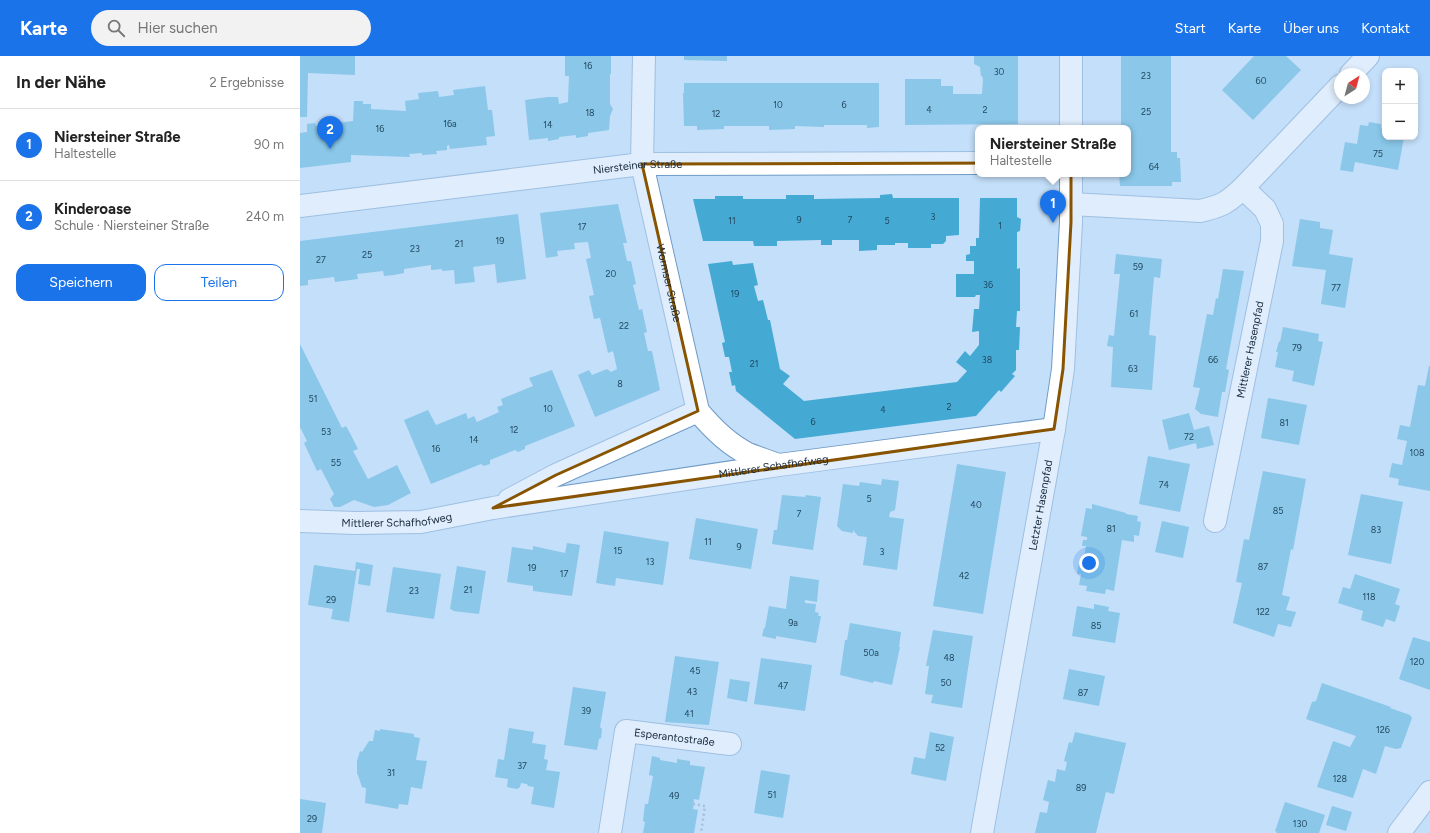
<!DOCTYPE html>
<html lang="de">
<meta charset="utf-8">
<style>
:root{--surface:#fff;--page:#f2f2f2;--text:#222;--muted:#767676;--line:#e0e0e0;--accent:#1a73e8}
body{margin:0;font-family:Figtree,sans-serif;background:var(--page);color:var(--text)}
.controls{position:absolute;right:12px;top:12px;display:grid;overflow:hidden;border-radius:8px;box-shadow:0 2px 6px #0003}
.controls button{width:36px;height:36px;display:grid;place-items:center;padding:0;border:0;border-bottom:1px solid var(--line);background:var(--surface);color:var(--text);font:20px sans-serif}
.compass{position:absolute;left:1034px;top:12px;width:36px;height:36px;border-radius:50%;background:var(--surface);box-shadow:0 2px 6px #0003;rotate:36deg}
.you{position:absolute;left:789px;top:507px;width:14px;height:14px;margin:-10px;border:3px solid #fff;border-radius:50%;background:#1a73e8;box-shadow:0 0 0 6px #1a73e833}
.badge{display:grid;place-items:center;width:26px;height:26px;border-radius:50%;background:var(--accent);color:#fff;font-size:13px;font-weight:700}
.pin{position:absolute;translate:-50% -33px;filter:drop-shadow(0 1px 2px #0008)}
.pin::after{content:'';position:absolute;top:21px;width:14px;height:12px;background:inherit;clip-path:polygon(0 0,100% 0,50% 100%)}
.popup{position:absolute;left:675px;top:69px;width:156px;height:52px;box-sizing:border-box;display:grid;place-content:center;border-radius:8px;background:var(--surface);filter:drop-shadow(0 1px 3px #0005);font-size:13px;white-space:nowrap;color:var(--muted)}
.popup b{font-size:15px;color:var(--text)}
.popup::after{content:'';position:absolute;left:50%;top:100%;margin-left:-8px;border:8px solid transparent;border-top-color:var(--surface)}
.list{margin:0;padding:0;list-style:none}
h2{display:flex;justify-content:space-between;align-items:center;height:52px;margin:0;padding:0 16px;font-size:17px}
h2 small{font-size:13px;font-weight:400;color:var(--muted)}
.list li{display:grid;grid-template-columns:26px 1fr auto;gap:12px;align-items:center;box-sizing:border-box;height:72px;padding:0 16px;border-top:1px solid var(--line)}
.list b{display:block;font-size:15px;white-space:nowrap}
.list p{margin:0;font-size:13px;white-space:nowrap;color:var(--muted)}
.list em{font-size:13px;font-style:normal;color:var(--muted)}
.actions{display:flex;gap:8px;padding:12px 16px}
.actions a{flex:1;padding:9px 0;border:1px solid var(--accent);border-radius:12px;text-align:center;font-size:14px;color:var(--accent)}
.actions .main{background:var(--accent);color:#fff}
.icon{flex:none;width:22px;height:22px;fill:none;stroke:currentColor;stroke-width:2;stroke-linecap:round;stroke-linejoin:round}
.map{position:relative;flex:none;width:1130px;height:777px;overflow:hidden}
header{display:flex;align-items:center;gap:24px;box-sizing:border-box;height:56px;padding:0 20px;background:var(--accent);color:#fff}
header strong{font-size:19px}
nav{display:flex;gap:22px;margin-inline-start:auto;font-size:14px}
.search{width:280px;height:36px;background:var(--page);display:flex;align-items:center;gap:10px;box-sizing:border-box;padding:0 14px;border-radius:22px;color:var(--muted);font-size:15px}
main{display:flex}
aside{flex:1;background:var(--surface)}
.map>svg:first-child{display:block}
.building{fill:#44aad4}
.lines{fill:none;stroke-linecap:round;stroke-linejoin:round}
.street-casing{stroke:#709bc5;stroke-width:24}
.path{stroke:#8199b0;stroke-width:2.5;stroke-dasharray:2 3;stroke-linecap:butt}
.street{stroke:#fff;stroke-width:22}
.marked{fill:none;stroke:#885400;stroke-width:3;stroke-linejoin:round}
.labels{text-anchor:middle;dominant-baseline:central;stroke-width:3.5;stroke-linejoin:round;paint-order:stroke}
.number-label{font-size:9px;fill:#224860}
.street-label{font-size:11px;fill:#162839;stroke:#c4dffa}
</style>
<header>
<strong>Karte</strong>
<div class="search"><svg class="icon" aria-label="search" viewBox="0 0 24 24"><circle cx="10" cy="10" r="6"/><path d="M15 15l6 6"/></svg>Hier suchen</div>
<nav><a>Start</a><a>Karte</a><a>Über uns</a><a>Kontakt</a></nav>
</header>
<main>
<aside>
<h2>In der Nähe<small>2 Ergebnisse</small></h2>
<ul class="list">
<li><span class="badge">1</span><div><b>Niersteiner Straße</b><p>Haltestelle</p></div><em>90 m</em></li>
<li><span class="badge">2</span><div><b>Kinderoase</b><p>Schule · Niersteiner Straße</p></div><em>240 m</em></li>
</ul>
<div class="actions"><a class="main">Speichern</a><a>Teilen</a></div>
</aside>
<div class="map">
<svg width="1130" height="777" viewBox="0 0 1130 777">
<rect width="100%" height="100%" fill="#c4dffa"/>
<g class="building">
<path d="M0,0H55V19L8,17L7,61H0Z"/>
<path d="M265,0H311V18H310V48L313,53L310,60L309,74L288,77V80L276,82V79L259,81V83L248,85V82L229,84L225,44L248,41H258L259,48L268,46L269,20H265Z"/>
<path d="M384,0H427V5L384,4Z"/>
<path d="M674,0H718V68L605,69V23H641V30H653V38H682L683,23L682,20H681L680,11L674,8Z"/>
<path d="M821,0H871V96H877V102H880L881,126H872V130H820L819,118H828V72H821Z"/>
<path d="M954,0H986L1001,14L953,64L922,34Z"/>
<path d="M384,27H579V71L567,72V69H524V71L495,70V73L469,74V70H424V73L397,74V70H384L383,37H384Z"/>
<path d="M185,30L188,54H192L195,80L186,81L187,89L150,93L149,89L147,90V94L136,95L137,98L122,99V97L109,98L110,101L51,99V106L0,112V77L7,76V68L15,67L16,70L53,65L54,45H63V48H71V53L106,55L105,45L119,43L118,37L138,35L139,41L154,39L153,34Z"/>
<path d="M1069,66L1081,68V72L1085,73V81H1104L1098,114L1055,106L1053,116L1040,114L1045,86L1057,88L1060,69L1068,70Z"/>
<path d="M592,138L593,142H659V179L646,180V185L643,188H631V192H608V187H595V189H577V194L559,195V184H532V189H521V184L477,185V190H454L453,185H403L393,143H415V140H443V143H486V139H514V143L580,142V139Z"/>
<path d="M680,142H717V161L721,163L720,175L717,176V213L720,212V255H717L716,271H720L719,294H716V314L712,318L715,320L701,336L699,334L676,360L495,383L436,335L435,329L432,330L429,316H432L429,301H425L422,287L425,286L408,208L432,205L433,209L453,207L458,229L454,230L458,245L463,244L468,264H470L480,313L490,320L483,328L504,345L657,326L667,315L656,306L665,295L670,300L679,289V275L672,276L674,253H679L680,239H676L675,241H656V218H674V205H666V199L670,198V190H676V182H679Z"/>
<path d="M318,148L327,187H323L327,205H331L336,228L333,229L339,254L342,253L347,276L344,277L348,295H352L360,334L295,361L278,319L289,314L292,319L307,313L311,316L317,313L313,295L308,297L300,262L294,263L289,240L294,239L286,203L291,202L288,186L274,187L275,193L257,195L258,200L246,202L240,157Z"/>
<path d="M218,158L226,223L197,227L195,208L173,211L175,226L155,228L154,214L142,215V213L131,214V209L104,213V217L94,219L84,220L83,215L57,218L58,223L35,226L34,221L8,224V229L0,230V185Z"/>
<path d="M1000,163L1020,166V172L1033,174L1029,198L1053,202L1045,252L1021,248L1026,214L992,210Z"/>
<path d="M816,198L862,203L860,222L854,221L849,279L856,280L852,334L811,331L813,291L807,290L809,279L814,280L820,218H814Z"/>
<path d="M923,213L944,215L926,313L929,314L925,336H922L918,361L901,358L895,353L900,332L893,331L907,258L913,259L916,242L918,243Z"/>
<path d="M983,271L1019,278L1018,285L1023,286L1014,330L992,325L994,315L975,311L978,296H976L979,285L980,286Z"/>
<path d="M0,288L42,372L46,370L51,379L58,393L53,395L68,423L97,409L111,437L88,449L74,451L54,444L40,451H34L30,443L34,438L21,413L17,415L4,387L7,385L0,371Z"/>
<path d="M1129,310H1130V435L1098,429L1099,423L1089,421L1092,407L1102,409L1107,385L1097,383L1100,369L1110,371L1118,329L1125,330Z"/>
<path d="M252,314L275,370L225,390V393L218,396L215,394L190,404V408L184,410L181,408L131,428L104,364L128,354L136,369L166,357L168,363L174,360L177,366L199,356L197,351L203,349L201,343L233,330L229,322Z"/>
<path d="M968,342L1007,349L999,389L961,382Z"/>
<path d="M889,357L894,374L909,370L914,389L897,393L896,387L869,394L862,364Z"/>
<path d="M848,400L890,408L880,456L839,448Z"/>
<path d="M657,408L706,416L683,558L633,550Z"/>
<path d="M963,415L1006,423L993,494L991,493L982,539L990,541L986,554L996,556L991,571L978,568L974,581L933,567L942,527L936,526L944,483L949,484Z"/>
<path d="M582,423L599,425L595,454L590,456L589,461L604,463L597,514L563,509L567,481L558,480L553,474V477L542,475L537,470L543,428L559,430L560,426L581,429Z"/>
<path d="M1061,438L1103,446L1091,508L1048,499Z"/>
<path d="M482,439L505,441L506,439L521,441L513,494L472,488L474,474H477Z"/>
<path d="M792,448L826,457V458L838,460L837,465L841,466L839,480L834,479V486L822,484L814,535L806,533L805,538L786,535L787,530L779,529L781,518H777L779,507H783L786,490H782L783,484H787V481L781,480L786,452L792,453Z"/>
<path d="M396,462L458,473L451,513L389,503Z"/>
<path d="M862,465L889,471L883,502L855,496Z"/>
<path d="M304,475L369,486L363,529L316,522L315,530L296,527Z"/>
<path d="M267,487L280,489L272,540L233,535V530L207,526L212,491L233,494V490L265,497Z"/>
<path d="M56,506L73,509L70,530L58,528L60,513H57L49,566L31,563L33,553L8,549L14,509L55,515Z"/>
<path d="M157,510L186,515L179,558L153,555V554L150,553Z"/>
<path d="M93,511L141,518L134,563L86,556Z"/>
<path d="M1055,518L1100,533L1095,548L1100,550L1095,566L1086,563L1083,571L1061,564L1063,555L1038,547L1043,531L1050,533Z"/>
<path d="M490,520L519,524L517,546L505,544V547L516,548L515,556L519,557L518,560H521L516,587L476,580V583L462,580L464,572H465L469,550L486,553Z"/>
<path d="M794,548L809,551L808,555L820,557L815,587L772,580L777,550L794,553Z"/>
<path d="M550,567L601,576L599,591H600L592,629L574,625L573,627L540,619L545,584H547Z"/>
<path d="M633,574L673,580L662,652L631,647L633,639L625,638L629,610H626Z"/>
<path d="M1113,581L1130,586V634L1099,623Z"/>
<path d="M375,600L419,606L409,669L365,666Z"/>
<path d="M461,602L512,609L505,655L454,648Z"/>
<path d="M769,613L805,620L799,650L763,643Z"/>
<path d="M430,623L450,626L447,646L427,642Z"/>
<path d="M1022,627L1091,651L1090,652L1110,659L1112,662L1101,692L1096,693L1085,690L1076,718L1063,713L1053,742L1017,731L1033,685L1050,691L1056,680L1006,663L1012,646L1016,645Z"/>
<path d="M273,631L306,636L300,671L302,673L301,682L299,683L297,694L264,689Z"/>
<path d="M209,672L234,676L232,687L246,689L244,703L248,704L246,714L260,716L254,752L231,748L234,731L228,730L227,728L221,727L220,731L217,733L207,731L208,723L195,721L198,703L204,704Z"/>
<path d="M80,673L114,678V681L120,682L116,704L127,705L122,733L111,731L108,749L99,748L98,753L65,747L66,732L62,731L58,719L57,718V705L60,695L62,696L69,685H73L75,674L80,675Z"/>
<path d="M630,676L654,681L646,725L611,718L614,701L625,703Z"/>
<path d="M775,676L826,687L814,738L806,736L796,777H735L740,756L747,757L749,746L743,744L748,724L755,726L757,713L765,715L767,706L764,705L769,686L772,687Z"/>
<path d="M352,700L360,702V704L377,707V703L390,705V709L405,711L399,744L394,743L393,753L398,754L394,777H343L345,766L343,765L345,748H348L353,720L349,719Z"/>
<path d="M461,714L490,719L483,762L454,757Z"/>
<path d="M0,743L26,747L22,777H0Z"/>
<path d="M985,746L1025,759L1019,777H976L977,776L975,775Z"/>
<path d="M1032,750L1052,756L1046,775L1026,769Z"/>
</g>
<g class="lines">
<defs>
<g id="street">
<path id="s1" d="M344,0L342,108L398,355C412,372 428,388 448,398C458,402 468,405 478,409"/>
<path d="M1051,18L1068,0"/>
<path d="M771,72V0"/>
<path d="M771,148L900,155C922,150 927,147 943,132L1040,30"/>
<path id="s2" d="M0,150L342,108L678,107"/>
<path d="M209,444L256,419L398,355"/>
<path id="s3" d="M0,465L55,467L121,466L193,452L479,409L754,373"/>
<path id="s4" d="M915,465L972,185V168L965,153L943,132"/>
<path id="s5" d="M310,777L326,675L430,688"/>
<path id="s6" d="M682,777L754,373L763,313L771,166V118"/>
<path d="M1099,777L1130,736"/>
</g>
</defs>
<use href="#street" class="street-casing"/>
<path class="path" d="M393,748L405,750L401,777"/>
<use href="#street" class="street"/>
</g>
<path d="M0 0H1130V777H0ZM771,107V166L763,313L754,373L193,452L256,419L398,355L342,108Z" fill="#c4dffa" fill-opacity=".55" fill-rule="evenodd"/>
<path class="marked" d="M771,107V166L763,313L754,373L193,452L256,419L398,355L342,108Z"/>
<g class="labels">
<g class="number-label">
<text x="288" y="9">16</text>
<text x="699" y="15">30</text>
<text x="846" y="19">23</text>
<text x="961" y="24">60</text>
<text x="478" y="48">10</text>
<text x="544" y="48">6</text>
<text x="629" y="53">4</text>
<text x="685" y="53">2</text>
<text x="846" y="55">25</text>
<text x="290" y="56">18</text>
<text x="416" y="57">12</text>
<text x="150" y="67">16a</text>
<text x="248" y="68">14</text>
<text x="80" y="72">16</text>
<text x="1078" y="97">75</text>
<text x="854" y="110">64</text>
<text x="633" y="160">3</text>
<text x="499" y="163">9</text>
<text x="550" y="163">7</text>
<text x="432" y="164">11</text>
<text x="587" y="164">5</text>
<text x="700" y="169">1</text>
<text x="282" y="170">17</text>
<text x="200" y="184">19</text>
<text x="159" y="187">21</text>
<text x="115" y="192">23</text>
<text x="67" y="198">25</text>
<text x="21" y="203">27</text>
<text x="838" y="210">59</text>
<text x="311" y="217">20</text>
<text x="688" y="228">36</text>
<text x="1036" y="231">77</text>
<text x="435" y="237">19</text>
<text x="834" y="257">61</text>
<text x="324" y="269">22</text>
<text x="997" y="291">79</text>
<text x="687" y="303">38</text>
<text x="913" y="303">66</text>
<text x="454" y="307">21</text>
<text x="833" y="312">63</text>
<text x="320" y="327">8</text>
<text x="13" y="342">51</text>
<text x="649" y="350">2</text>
<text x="248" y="352">10</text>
<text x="583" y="353">4</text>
<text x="513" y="365">6</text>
<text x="984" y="366">81</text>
<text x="214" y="373">12</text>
<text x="26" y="375">53</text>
<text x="889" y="380">72</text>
<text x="174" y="383">14</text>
<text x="136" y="392">16</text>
<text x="1117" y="396">108</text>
<text x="36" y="406">55</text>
<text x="864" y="428">74</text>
<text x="569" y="442">5</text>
<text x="676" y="448">40</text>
<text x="978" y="454">85</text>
<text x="499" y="457">7</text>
<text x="811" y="472">81</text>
<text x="1076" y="473">83</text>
<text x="408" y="485">11</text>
<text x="439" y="490">9</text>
<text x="318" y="494">15</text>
<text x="582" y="495">3</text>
<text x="350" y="505">13</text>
<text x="963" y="510">87</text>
<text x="232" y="511">19</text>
<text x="264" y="517">17</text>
<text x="664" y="519">42</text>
<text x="168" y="533">21</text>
<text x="114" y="534">23</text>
<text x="1069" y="540">118</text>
<text x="31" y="543">29</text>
<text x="963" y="555">122</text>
<text x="493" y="566">9a</text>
<text x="796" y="569">85</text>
<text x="571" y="596">50a</text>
<text x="649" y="601">48</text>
<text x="1117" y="605">120</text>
<text x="395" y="614">45</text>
<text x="646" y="626">50</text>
<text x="483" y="629">47</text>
<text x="392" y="635">43</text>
<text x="783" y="636">87</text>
<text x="286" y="654">39</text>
<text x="389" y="657">41</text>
<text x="1083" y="673">126</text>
<text x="640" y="691">52</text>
<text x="222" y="709">37</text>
<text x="91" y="716">31</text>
<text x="1040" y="722">128</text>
<text x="781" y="731">89</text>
<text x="472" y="738">51</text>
<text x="374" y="739">49</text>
<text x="12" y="762">29</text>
<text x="1000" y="767">130</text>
</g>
<g class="street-label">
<text stroke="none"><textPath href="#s2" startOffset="340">Niersteiner Straße</textPath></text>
<text stroke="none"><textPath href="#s1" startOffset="230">Wormser Straße</textPath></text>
<text stroke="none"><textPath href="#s4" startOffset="175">Mittlerer Hasenpfad</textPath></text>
<text stroke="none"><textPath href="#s3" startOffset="478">Mittlerer Schafhofweg</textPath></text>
<text stroke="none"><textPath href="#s6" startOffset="333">Letzter Hasenpfad</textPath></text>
<text stroke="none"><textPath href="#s3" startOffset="97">Mittlerer Schafhofweg</textPath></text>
<text stroke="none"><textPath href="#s5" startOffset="152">Esperantostraße</textPath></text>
</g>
</g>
</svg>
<div class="controls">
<button>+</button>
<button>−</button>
</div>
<svg class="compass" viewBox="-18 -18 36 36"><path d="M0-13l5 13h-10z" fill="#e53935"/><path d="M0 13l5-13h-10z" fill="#767676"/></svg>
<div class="you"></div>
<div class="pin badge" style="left:753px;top:167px">1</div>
<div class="popup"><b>Niersteiner Straße</b>Haltestelle</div>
<div class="pin badge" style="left:30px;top:93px">2</div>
</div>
</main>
